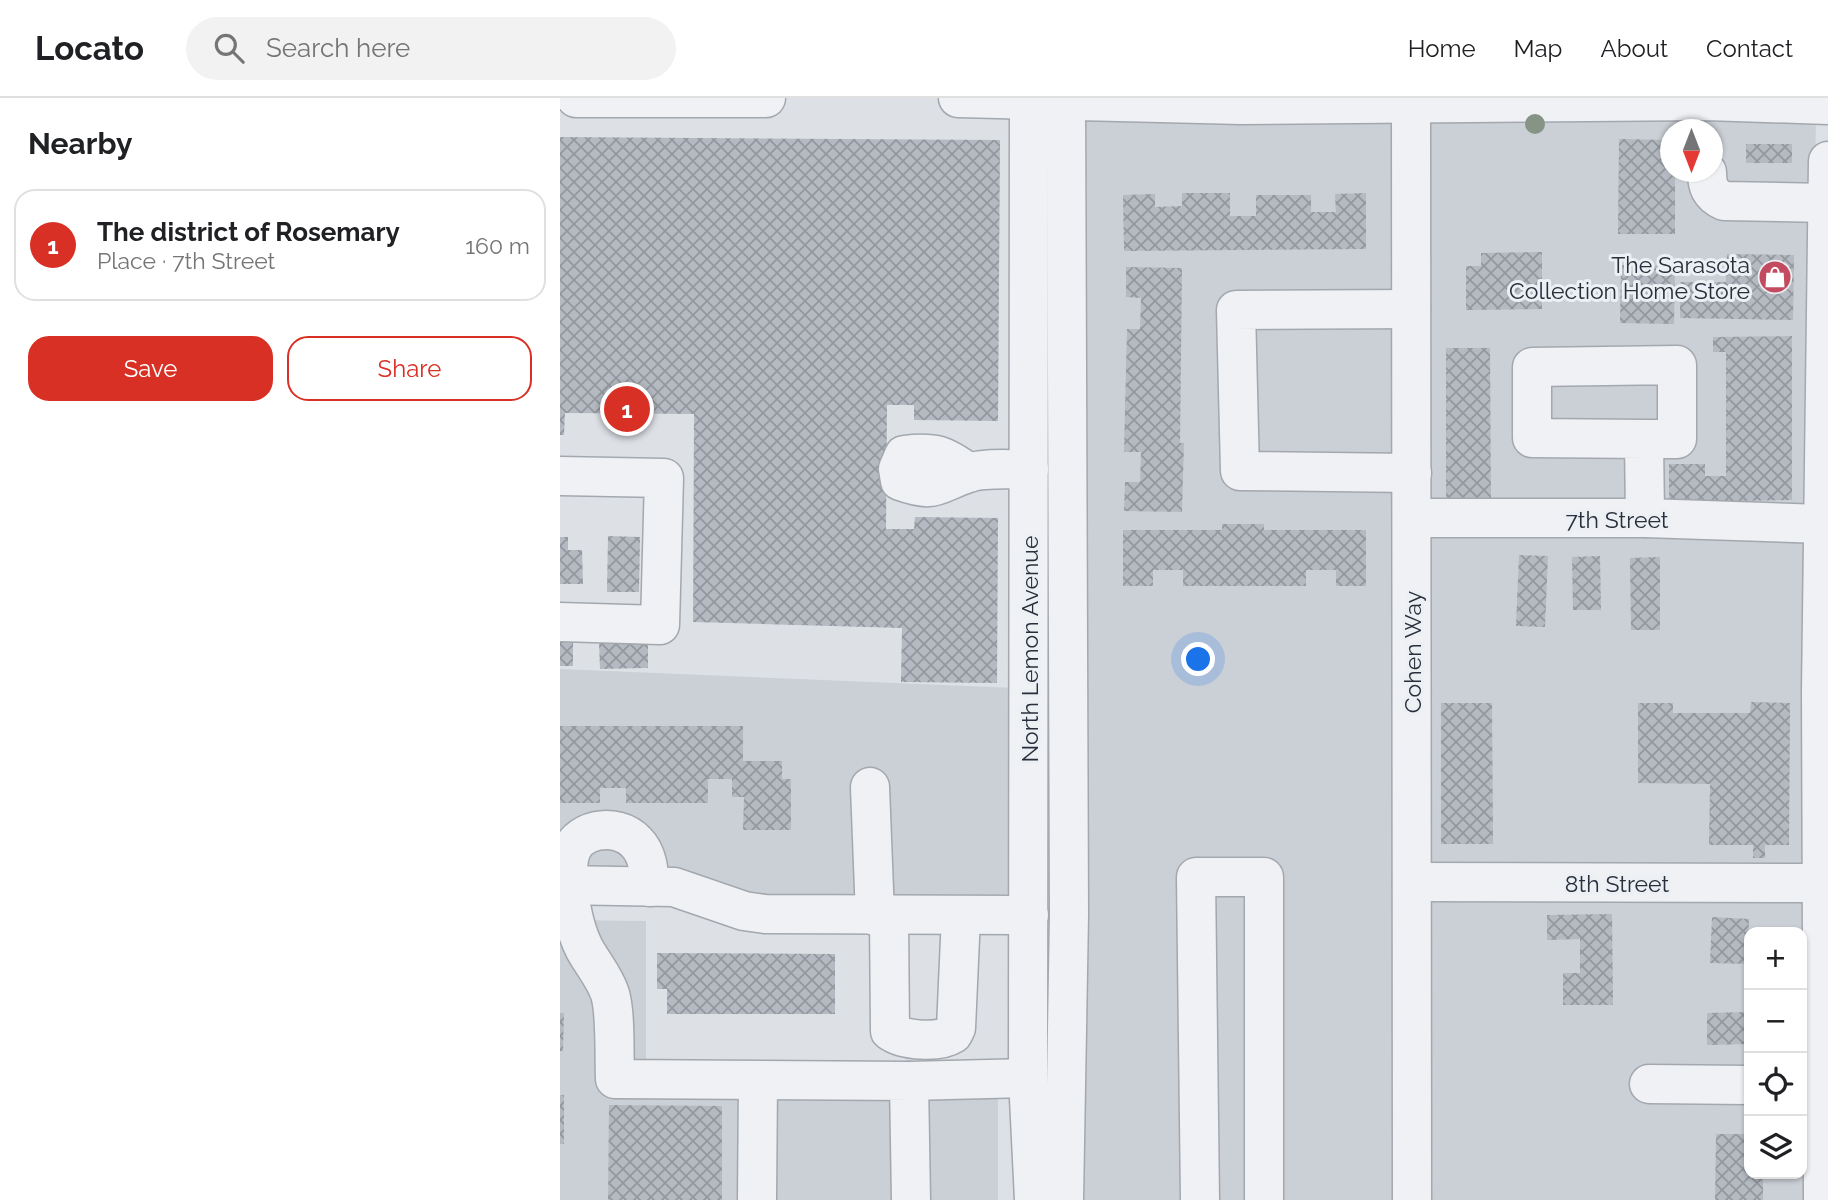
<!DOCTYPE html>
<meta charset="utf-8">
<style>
:root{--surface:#fff;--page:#f2f2f2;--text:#202124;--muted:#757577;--line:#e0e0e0;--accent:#d93025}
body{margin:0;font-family:Raleway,sans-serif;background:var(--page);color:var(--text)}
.controls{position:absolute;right:21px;bottom:21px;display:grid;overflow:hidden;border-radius:14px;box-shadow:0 2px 5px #0004}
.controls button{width:63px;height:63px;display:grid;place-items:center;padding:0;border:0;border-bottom:2px solid var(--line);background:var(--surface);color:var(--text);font:35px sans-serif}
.compass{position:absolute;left:1100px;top:21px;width:63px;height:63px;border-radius:50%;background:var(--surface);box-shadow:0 2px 5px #0004;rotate:180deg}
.you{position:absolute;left:639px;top:562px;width:24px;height:24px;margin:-18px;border:5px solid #fff;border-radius:50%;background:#1a73e8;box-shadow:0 0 0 10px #1a73e833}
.badge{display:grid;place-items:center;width:46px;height:46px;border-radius:50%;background:var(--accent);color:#fff;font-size:23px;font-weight:700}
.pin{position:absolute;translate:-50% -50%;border:4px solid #fff;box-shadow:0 2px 7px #0006}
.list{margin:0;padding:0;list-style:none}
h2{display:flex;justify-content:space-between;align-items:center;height:91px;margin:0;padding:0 28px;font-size:30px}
h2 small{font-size:23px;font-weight:400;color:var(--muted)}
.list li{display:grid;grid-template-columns:46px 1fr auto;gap:21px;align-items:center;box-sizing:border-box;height:112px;margin:0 14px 14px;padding:0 14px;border:2px solid var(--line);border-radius:21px}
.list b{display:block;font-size:26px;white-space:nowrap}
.list p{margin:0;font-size:23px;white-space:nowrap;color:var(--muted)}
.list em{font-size:23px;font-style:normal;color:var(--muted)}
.actions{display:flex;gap:14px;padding:21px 28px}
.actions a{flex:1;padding:16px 0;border:2px solid var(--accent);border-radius:21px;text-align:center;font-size:24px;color:var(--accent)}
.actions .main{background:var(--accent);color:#fff}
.icon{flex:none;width:38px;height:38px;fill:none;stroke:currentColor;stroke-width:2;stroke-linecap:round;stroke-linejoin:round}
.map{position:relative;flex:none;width:1268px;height:1102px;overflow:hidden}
header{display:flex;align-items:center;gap:42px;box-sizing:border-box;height:98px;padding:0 35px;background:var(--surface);border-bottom:2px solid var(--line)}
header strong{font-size:33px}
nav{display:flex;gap:38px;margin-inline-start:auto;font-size:24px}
.search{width:490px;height:63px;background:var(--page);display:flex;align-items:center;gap:18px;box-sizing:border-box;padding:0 24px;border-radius:38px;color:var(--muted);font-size:26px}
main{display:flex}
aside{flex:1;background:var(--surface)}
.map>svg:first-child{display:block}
.built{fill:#cbd0d7;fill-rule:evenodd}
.building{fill:url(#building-cross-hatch)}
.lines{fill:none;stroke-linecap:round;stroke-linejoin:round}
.minor-casing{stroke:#a3a8af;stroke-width:41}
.minor{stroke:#eff1f4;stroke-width:38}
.tree{fill:#859485}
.labels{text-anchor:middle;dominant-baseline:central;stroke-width:6;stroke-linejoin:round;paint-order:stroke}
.poi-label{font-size:23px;fill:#282f3b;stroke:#eceff3;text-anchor:end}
.street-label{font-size:23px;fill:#282f3b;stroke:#eceff3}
</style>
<header>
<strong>Locato</strong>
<div class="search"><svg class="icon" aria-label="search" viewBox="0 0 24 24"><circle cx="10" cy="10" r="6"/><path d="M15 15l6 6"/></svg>Search here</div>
<nav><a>Home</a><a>Map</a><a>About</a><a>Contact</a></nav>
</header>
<main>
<aside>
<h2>Nearby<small></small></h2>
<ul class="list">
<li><span class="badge">1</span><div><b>The district of Rosemary</b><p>Place · 7th Street</p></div><em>160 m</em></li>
</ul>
<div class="actions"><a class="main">Save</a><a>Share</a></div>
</aside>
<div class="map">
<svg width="1268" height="1102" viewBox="0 0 1268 1102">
<defs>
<pattern id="building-cross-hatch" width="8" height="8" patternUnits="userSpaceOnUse" patternTransform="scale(1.75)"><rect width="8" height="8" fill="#b5bac2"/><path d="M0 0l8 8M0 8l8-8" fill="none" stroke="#93989f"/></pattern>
</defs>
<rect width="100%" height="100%" fill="#dde1e6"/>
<g class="built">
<path d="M519,18L838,22V1102H517Z"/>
<path d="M864,21H1256L1249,409L865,406ZM1111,32H1153V74H1111Z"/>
<path d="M865,435L1249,439L1248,769H866Z"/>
<path d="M0,571L456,590V803L127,796L0,772Z"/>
<path d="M865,799H1248L1250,1102H865ZM1189,834H1242V1076H1189Z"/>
<path d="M0,822L86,823V964H438V1102H0Z"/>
</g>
<g class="building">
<path d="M0,39L440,42L438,323L354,322V307H327L326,431H354L355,419L438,420L437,585L341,584L342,530L133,524L134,316L5,315L4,337H0Z"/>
<path d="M1059,41L1111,42V74H1115V136H1058Z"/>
<rect x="1186" y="46" width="46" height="19"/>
<path d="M622,95H670V118H696V97H751V114H776L775,96L806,95V151L564,153L563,97L595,96V109L622,108Z"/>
<path d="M982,154V211L906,212V168H921V155Z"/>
<path d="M1167,156L1234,157L1233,222L1120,220V184H1166Z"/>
<path d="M1061,167L1115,168L1114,226L1060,225Z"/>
<path d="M566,169L622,170L620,345H624L622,414L564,413L565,384H580L581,354H564L567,231H580L581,200L566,199Z"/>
<path d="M1232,238V402L1109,404V366H1145V378H1166V254H1153V239Z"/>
<path d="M886,250H930L931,400H886Z"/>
<path d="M662,426H704V432H806V488H776V472H746V488H623V472H593V488H563V432H662Z"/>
<path d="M48,438L80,439L79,494H47Z"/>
<path d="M0,439H8V452H22L23,486H0Z"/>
<path d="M959,457L988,458L985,529L956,528Z"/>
<path d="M1040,458L1041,512H1013L1012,459Z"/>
<path d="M1100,459V532H1071L1070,460Z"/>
<rect x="0" y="542" width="13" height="26"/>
<path d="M88,544V570L40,571L39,545Z"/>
<path d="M1191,604L1230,605L1229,747H1205V760H1193V747H1149L1150,686L1078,685V605H1113V615H1190Z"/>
<path d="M881,605H932L933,746H881Z"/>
<path d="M0,628H183V663H222V681H231V732H183L184,699H172V681H148V705H66V690H40V705H0Z"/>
<path d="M1052,816L1053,907H1003V875H1020V841L987,842V817Z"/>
<path d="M1152,819L1189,821L1187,866L1150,865Z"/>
<path d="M97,855L275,856V916H107V891H97Z"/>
<path d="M1189,914V946L1147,947V915Z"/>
<path d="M0,915H4L3,953H0Z"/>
<rect x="0" y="997" width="4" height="49"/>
<path d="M49,1007L162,1008V1102H48Z"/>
<path d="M1156,1036H1189V1076H1203V1102H1155Z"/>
</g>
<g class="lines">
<defs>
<g id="minor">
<path d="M16,0H206"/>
<path d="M398,0L682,7L1147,3L1268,7"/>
<path d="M469,0L468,980L474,1102"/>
<path d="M851,7L852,1102"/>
<path d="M1147,74C1147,88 1150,97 1164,103L1267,105"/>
<path d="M851,211L676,212L680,373L852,375"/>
<path d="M1084,341L972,340V269L1117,267V341H1084L1085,420"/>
<path d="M409,375C384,357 375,353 344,357L338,371L340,383C376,396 376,386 408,375C425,369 451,372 469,371"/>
<path d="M0,378L104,380L100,527L0,524"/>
<path d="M852,420H1085L1262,426"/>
<path d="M310,689L315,818"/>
<path d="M852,784L1261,785"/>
<path d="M0,787L114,789L184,813L205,816L469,817"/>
<path d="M90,789C89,773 88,756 76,744C56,723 13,730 9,761C5,786 13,828 24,850C32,865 45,880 50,896C56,915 54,960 55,981L349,983L351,1102"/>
<path d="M329,819L330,933C344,943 379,945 393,936L396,930L401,818"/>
<path d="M349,983L468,980"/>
<path d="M1089,986L1189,987"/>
<path d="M197,1102L198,983"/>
<path d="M504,1102L509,817L506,0"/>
<path d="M640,1102L636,779H704V1102"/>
<path d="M1263,1102L1261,593L1268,63"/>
</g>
</defs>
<use href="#minor" class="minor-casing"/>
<use href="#minor" class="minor"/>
</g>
<circle class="tree" cx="975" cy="26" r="10"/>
<defs>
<symbol id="shop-disc" viewBox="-11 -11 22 22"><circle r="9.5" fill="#c24b60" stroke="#eceff3"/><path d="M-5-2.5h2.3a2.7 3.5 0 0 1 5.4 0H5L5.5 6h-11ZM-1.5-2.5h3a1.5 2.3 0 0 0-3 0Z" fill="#fff"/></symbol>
</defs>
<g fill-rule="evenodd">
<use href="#shop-disc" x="1196" y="160" width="38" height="38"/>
</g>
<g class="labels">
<g class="poi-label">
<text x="1190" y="166">The Sarasota<tspan x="1190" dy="26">Collection Home Store</tspan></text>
</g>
<g class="street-label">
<text x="1057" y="421">7th Street</text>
<text transform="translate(469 551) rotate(-90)">North Lemon Avenue</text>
<text transform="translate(852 554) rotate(-90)">Cohen Way</text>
<text x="1057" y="785">8th Street</text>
</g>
</g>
</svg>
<div class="controls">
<button>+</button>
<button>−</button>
<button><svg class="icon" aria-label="locate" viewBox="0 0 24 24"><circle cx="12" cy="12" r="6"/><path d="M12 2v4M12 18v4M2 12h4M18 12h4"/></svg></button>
<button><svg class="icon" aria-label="layers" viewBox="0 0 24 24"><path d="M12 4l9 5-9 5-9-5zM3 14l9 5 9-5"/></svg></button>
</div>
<svg class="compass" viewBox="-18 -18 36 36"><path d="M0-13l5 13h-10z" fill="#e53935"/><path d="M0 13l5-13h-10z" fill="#757577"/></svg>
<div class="you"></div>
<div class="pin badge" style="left:67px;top:311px">1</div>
</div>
</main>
